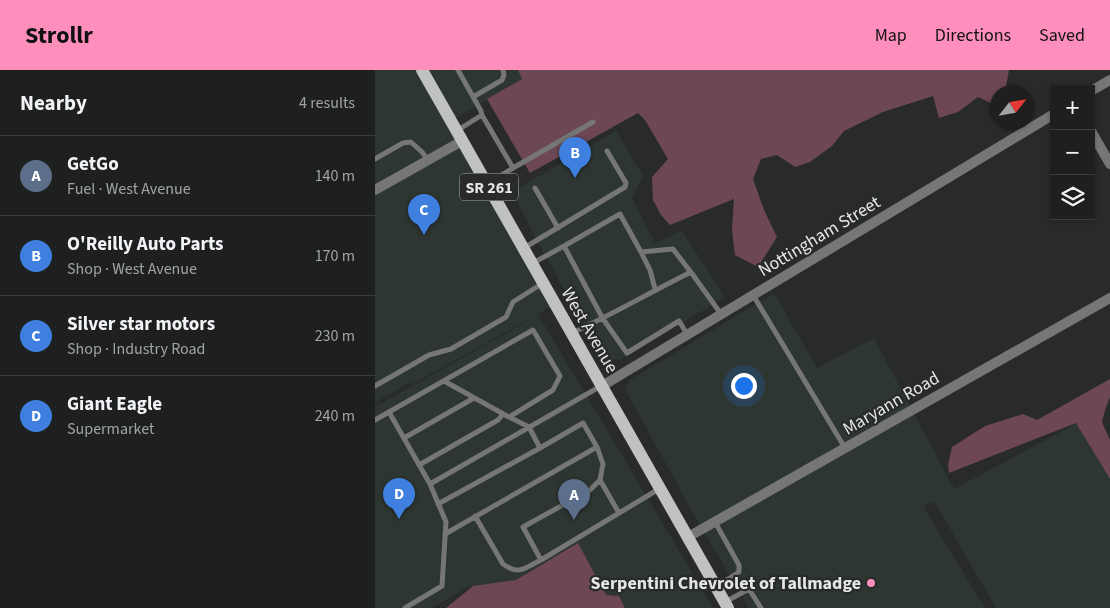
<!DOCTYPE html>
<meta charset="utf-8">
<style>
body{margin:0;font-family:"Source Sans 3",sans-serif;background:#262829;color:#f1f3f6}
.controls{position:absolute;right:15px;top:15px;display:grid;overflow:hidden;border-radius:0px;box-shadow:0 1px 4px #0004}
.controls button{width:45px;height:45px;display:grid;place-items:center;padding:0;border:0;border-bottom:1px solid #3c3e3e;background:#1e2020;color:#f1f3f6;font:25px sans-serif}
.compass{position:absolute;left:615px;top:15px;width:45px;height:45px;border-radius:50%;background:#1e2020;box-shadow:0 1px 4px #0004;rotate:59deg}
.you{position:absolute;left:368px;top:315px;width:18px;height:18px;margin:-12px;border:4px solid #fff;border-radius:50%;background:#1a73e8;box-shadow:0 0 0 8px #1a73e833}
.badge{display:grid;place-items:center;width:32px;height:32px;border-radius:50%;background:#fe8ebb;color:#fff;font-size:16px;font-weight:700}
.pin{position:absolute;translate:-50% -41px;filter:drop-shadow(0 1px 2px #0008)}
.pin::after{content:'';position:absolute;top:26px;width:18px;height:15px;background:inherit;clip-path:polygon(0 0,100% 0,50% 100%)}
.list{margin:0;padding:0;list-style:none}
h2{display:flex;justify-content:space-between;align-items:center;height:65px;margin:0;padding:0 20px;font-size:21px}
h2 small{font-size:16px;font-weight:400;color:#a1a3a5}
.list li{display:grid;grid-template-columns:32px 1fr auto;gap:15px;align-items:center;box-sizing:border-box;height:80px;padding:0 20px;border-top:1px solid #3c3e3e}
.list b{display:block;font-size:19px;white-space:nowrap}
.list p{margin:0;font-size:16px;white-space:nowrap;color:#a1a3a5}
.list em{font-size:16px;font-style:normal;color:#a1a3a5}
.icon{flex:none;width:28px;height:28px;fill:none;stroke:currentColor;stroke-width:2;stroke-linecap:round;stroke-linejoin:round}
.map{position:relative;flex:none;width:735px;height:538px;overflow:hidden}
header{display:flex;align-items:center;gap:30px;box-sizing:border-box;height:70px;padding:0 25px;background:#fe8ebb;color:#111}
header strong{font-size:24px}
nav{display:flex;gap:28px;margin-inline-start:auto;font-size:18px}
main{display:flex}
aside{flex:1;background:#1e2020}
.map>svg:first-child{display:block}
.built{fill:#2e3632}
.green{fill:#6d4755}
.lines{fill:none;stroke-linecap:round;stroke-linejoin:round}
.lane{stroke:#757675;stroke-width:5}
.street{stroke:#757675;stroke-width:10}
.primary{stroke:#bfc2c0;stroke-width:12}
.poi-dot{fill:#fe8ebb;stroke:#282b2a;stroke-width:2}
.labels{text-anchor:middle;stroke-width:4.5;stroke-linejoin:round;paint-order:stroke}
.shield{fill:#282b2a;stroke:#acafae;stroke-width:1}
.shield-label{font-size:16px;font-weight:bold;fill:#e5e7e6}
.street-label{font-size:18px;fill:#e5e7e6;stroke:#282b2a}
.poi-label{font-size:18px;font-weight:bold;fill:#e5e7e6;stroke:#282b2a;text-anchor:end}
</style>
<header>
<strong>Strollr</strong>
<nav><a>Map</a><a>Directions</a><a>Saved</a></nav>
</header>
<main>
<aside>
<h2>Nearby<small>4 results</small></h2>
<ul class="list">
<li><span class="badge" style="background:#5c6f8a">A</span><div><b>GetGo</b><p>Fuel · West Avenue</p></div><em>140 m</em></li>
<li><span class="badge" style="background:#3f7fe0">B</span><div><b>O'Reilly Auto Parts</b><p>Shop · West Avenue</p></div><em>170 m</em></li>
<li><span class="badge" style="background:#3f7fe0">C</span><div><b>Silver star motors</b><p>Shop · Industry Road</p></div><em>230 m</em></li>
<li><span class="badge" style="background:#3f7fe0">D</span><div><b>Giant Eagle</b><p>Supermarket</p></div><em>240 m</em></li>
</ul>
</aside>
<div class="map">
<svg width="735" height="538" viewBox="0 0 735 538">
<rect width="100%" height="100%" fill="#282b2a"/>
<path class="built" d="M0 0H143L147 9 76 51 180 234 163 244 338 538H250L244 526 231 525 203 473 141 510 93 517 57 538H0V337L146 255 154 249 36 315 34 313 0 333Z
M241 61 268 106 257 128 280 173 307 161 350 227 253 286 243 290 232 289 226 286 157 161 139 125 145 117Z
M399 223 442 298 499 268 579 419 702 353 735 409V538H621L559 431 548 436 610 538H374L319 445 250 319 255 310Z"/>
<path class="green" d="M143 0H634L630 22H622V36L603 27 583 42 564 48 558 26 508 42 469 61 457 76 435 92 420 97 402 85 386 89 378 109 389 140 402 167 383 197 360 185 357 160 359 129 295 155 286 145 278 130 277 107 293 89 270 50 263 43 155 103 112 29 147 9Z
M735 309V327L730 340 727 352 730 359 735 370V409L701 353 574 403 573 395 577 377 610 356 648 344 662 350Z
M203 473 231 525 244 526 250 538H71L98 516 141 510Z"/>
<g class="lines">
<path class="lane" d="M98 27 127 10 129 5 128 0
M107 45 138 98 112 114
M83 60 107 45 106 41 83 0
M0 89 28 73 36 72 47 82 53 90
M138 98 218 52
M160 118 183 158
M189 176 245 144 266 182 275 200 280 219
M149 178 250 117 251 113 232 81
M266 182 298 179 318 205 346 244
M158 193 189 176 228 249 252 283 304 251 312 264
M378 225 470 378
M197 263C238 244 276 222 316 202
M69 311 134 347 154 357 165 378 208 353 222 377 70 464
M0 316 54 285 76 279 131 247 138 232 168 213
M14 342 158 260 185 306 178 320 134 347
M0 350 14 342 55 414 71 452 67 516 30 538
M29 368 99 328
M222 377 228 394 225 410 215 420 148 457 166 490 284 419
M44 395 123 350 128 344
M225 410 244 443
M55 414 226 316
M63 434 165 378
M100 446 128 494C145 506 149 498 166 490
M340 452 364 495V502L341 517
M350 532 374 519 386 538"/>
<path class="street" d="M716 21 735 10
M716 61 735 94
M0 120 87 71
M227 316 679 44
M313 467 735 228"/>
<path class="primary" d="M47 0 353 538"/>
</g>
<circle class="poi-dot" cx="496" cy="513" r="5"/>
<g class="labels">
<rect class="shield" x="85" y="103.5" width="58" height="27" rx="4"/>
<g class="shield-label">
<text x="114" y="123">SR 261</text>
</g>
<g class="street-label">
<text transform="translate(444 166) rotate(-31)" y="6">Nottingham Street</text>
<text transform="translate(215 260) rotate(60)" y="6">West Avenue</text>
<text transform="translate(516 333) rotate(-30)" y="6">Maryann Road</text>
</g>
<g class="poi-label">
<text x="486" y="519">Serpentini Chevrolet of Tallmadge</text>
</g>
</g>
</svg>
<div class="controls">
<button>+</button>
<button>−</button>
<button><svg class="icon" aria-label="layers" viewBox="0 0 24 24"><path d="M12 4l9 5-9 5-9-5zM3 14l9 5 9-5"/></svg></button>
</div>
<svg class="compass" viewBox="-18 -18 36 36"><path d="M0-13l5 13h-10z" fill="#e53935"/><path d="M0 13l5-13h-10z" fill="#a1a3a5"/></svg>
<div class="you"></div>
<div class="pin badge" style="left:199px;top:450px;background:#5c6f8a">A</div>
<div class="pin badge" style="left:200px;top:108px;background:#3f7fe0">B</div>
<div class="pin badge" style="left:49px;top:165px;background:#3f7fe0">C</div>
<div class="pin badge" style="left:24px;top:449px;background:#3f7fe0">D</div>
</div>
</main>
